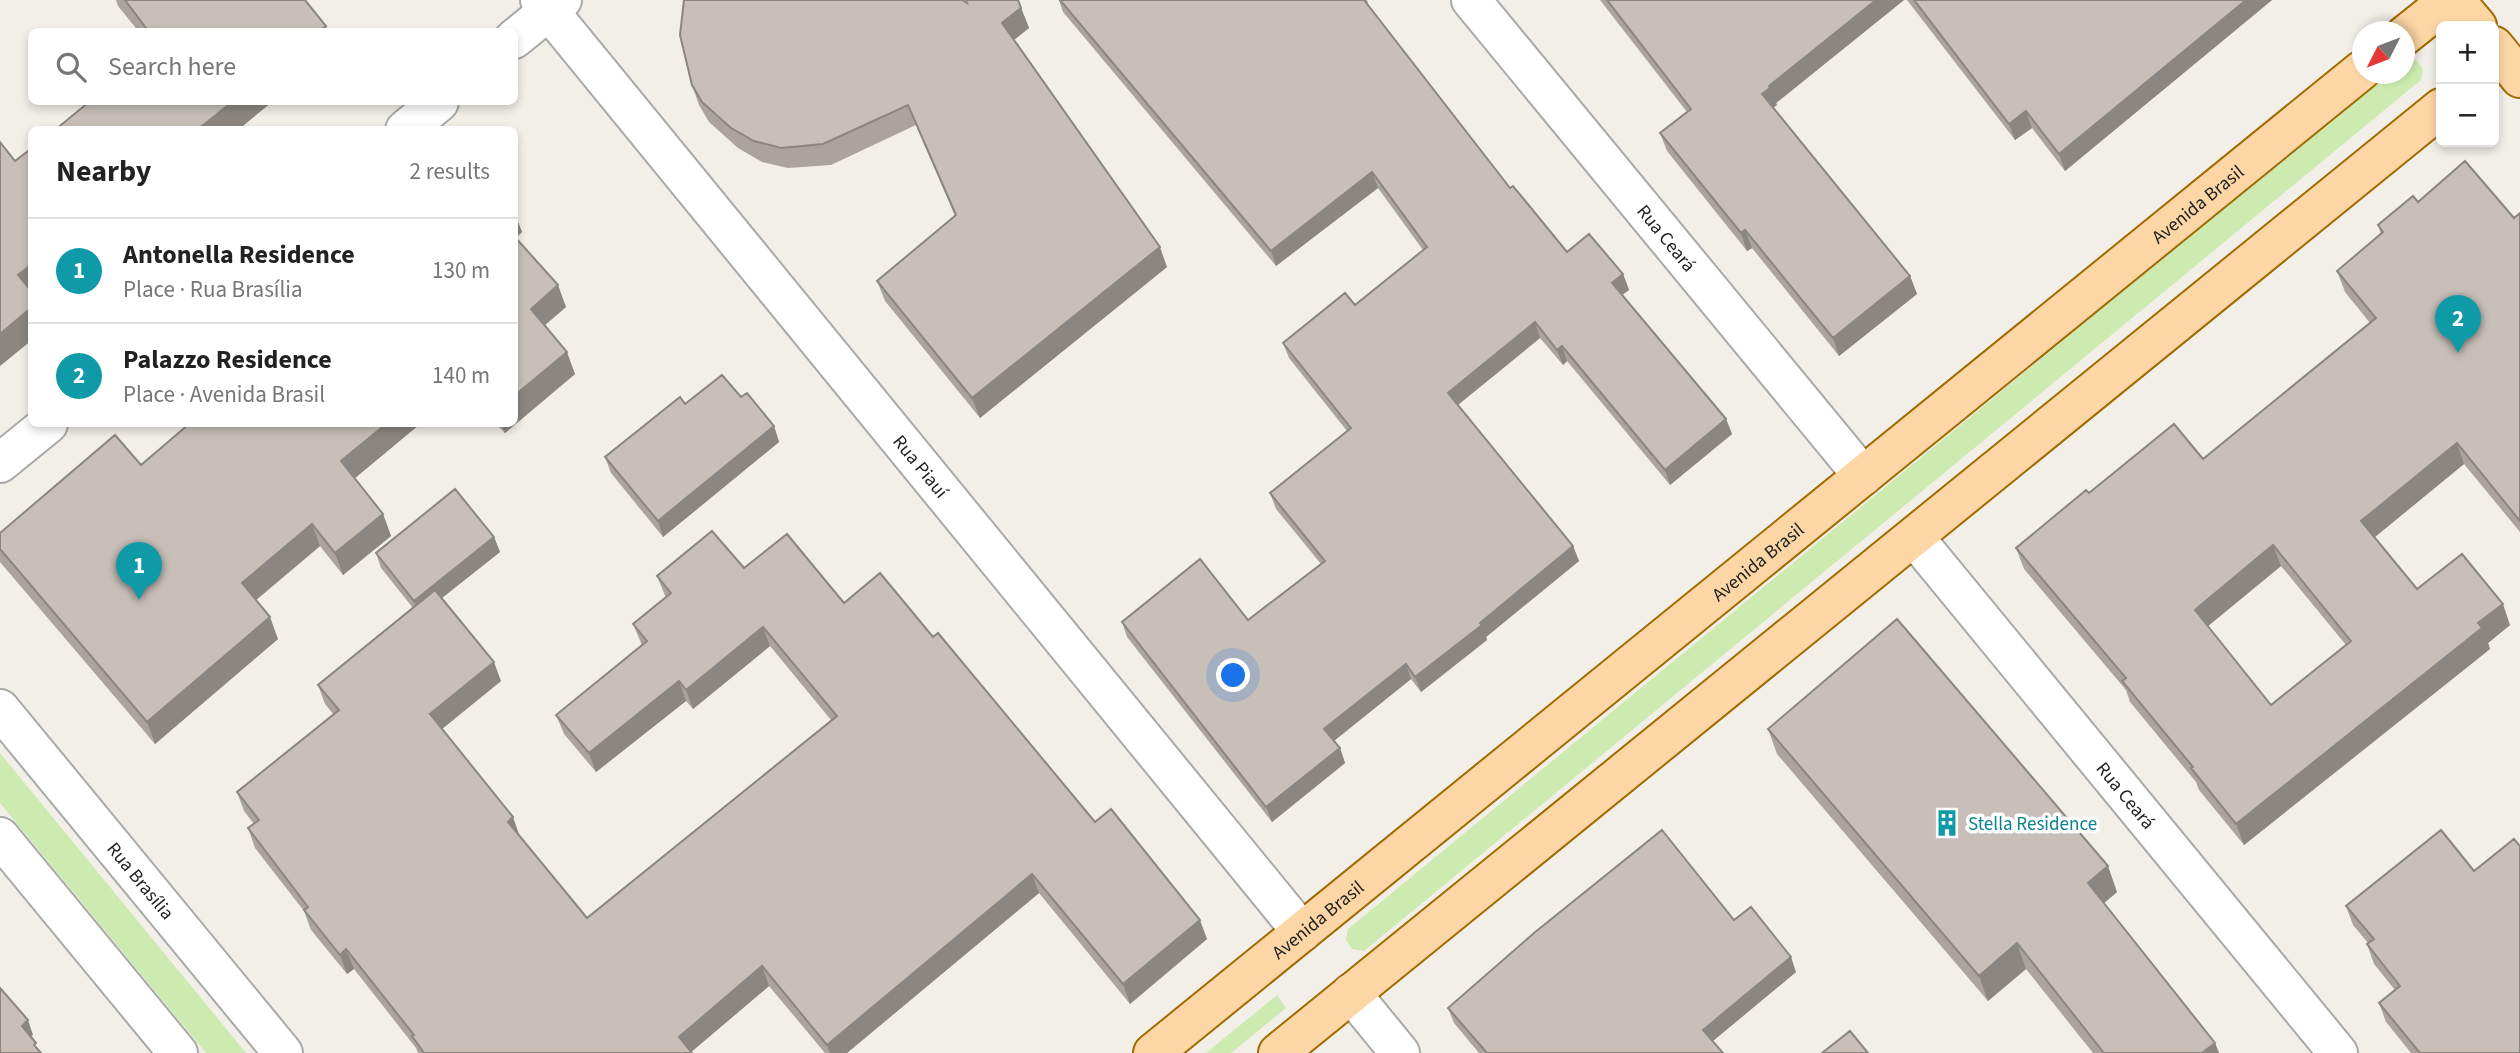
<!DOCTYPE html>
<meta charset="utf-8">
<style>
body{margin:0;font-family:"Source Sans 3",sans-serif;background:#f2f2f2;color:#222}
.controls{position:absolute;right:21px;top:21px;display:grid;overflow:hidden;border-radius:10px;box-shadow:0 4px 10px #0003}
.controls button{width:63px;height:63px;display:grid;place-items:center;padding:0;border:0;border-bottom:2px solid #e0e0e0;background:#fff;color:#222;font:35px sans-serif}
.compass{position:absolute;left:2352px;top:21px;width:63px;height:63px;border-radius:50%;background:#fff;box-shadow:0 4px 10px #0003;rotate:228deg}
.you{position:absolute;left:1234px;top:676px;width:24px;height:24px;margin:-18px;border:5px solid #fff;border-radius:50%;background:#1a73e8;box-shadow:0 0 0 10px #1a73e833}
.badge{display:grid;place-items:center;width:46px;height:46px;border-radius:50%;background:#d40000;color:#fff;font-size:23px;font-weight:700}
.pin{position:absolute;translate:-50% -58px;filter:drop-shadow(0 2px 4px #0008)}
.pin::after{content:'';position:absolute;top:37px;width:24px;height:21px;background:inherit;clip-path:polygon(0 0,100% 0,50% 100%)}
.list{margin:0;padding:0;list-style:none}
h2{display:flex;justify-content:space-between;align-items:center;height:91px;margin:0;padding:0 28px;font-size:30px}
h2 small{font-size:23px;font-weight:400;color:#767676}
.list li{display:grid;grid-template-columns:46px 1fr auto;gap:21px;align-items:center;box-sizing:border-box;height:105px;padding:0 28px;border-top:2px solid #e0e0e0}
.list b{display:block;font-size:26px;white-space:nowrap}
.list p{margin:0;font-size:23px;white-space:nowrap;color:#767676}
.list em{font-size:23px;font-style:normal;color:#767676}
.icon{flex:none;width:38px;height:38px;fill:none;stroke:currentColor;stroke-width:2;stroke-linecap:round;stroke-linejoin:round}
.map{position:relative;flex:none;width:2520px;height:1053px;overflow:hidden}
.search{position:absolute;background:#fff;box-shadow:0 4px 10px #0003;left:28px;top:28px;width:490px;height:77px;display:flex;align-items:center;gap:18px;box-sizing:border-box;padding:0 24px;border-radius:10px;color:#767676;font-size:26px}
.panel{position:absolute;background:#fff;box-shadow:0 4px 10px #0003;left:28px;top:126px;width:490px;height:301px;border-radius:10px}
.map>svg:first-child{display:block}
.grass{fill:#cdebb0}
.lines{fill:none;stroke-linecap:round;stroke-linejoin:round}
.minor-casing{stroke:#a9a9a9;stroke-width:42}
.major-casing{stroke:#a06b00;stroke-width:42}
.minor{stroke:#fff;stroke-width:38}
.major{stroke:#fcd6a4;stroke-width:38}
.wall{fill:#aba49e;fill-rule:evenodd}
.shaded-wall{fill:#8b8681}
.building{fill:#c7bfb8;stroke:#8b8681;stroke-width:2;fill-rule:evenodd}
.labels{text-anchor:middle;stroke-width:7;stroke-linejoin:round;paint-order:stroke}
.street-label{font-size:19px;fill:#222;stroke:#fff}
.culture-label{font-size:19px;fill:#0d838f;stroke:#fff;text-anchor:start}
</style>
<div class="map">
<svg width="2520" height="1053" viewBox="0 0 2520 1053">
<rect width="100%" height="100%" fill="#f2efe9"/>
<path class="grass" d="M2405 59 2416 60 2423 69 2421 80 1364 951 1352 949 1346 940 1348 929 2387 74H2404Z
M0 753 246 1053H206L0 803Z
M1277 995 1286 1008 1231 1053H1206Z"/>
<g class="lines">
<defs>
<g id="minor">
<path id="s1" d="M540 0 1302 932"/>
<path id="s2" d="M1471 0 1863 476"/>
<path d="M514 39 562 0"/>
<path d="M405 130 439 102"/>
<path d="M0 463 48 424"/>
<path id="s3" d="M1914 537 2338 1053"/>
<path id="s4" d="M0 709 283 1053"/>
<path d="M0 837 178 1053"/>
<path d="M1351 993 1400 1053"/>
</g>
<g id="major">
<path d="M2455 0 2477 26"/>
<path d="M2404 36 2449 0"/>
<path d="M2494 46 2520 78"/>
<path id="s5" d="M1153 1053 2362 70"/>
<path d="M1278 1053 2441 108"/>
</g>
</defs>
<use href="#minor" class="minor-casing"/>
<use href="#major" class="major-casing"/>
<use href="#minor" class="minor"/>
<use href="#major" class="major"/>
</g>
<path class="wall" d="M116 0H305L328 32H139L118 6Z
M965 0H1018L1029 28 1013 40 1167 267 980 418 885 301 877 281 955 216 916 125 831 165 788 168 762 162 738 148 709 122 699 105 692 85 966 2Z
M1059 0H1367L1369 7 1510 188 1567 252 1623 274 1629 290 1622 295 1726 419 1732 434 1670 485 1567 361 1563 365 1540 338 1458 405 1573 546 1579 561 1486 637 1487 640 1421 692 1411 679 1334 741 1340 748 1345 763 1272 822 1127 637 1122 622 1248 620 1321 564 1276 509 1270 493 1347 431 1289 358 1283 343 1355 305 1423 250 1378 188 1276 266 1063 12Z
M1600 0H1904L1776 103 1777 105 1773 108 1910 276 1917 294 1839 356 1752 248 1747 251 1667 151 1660 133 1687 112Z
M1907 0H2272L2065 171 2032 128 2015 140Z
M2418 202 2514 218 2520 213V532L2464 464 2374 537 2417 589 2510 625 2488 643 2490 649 2244 845 2199 790 2196 782 2130 702 2126 690 2024 569 2016 548 2089 493 2203 459 2370 323 2345 292 2337 271 2381 234 2378 225ZM2281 566 2346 645 2271 705 2208 626Z
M514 212 522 232 516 238 566 307 545 325 575 374 505 433 496 424H514Z
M741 397 774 426 779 442 663 537 611 473 605 457 685 404Z
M189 424H420L355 478 383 514 391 536 343 575 320 546 256 600 278 639 155 744 0 562V533L141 465Z
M494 537 500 552 442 598 501 681 442 729 520 837 587 918 831 720 770 646 693 709 686 701 596 772 564 734 556 715 642 645 633 624 666 598 657 576 744 568 844 603 933 637 1095 822 1207 939 1130 1004 1039 893 847 1053H825L769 986 691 1052 692 1053H418L416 1048 354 969 347 974 311 930 304 911 255 848 248 828 254 824 244 811 237 792 334 715 325 704 318 685 413 608 381 568 376 553Z
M1768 729 2117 892 2104 903 2215 1043 2219 1053H2093L2026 969 1988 1001 1777 754Z
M2474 871 2520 1053H2411L2386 1022 2379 1003 2395 990 2374 964 2367 944 2368 943 2353 925 2346 906Z
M1734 920 1796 972 1713 1041 1723 1053H1479L1454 1023 1448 1008Z"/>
<path class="shaded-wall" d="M1876 0H1904L1776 103 1777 105 1768 111 1762 94 1769 86Z
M2246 0H2272L2065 171 2059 154Z
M1021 8 1029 28 1009 44 1002 23Z
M326 26 328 32H318Z
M232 102H272L238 130H197Z
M2026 111 2032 128 2015 140 2009 124Z
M1372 172 1378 188 1276 266 1271 251Z
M514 212 522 232 514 239Z
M1745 230 1752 248 1747 251 1741 233Z
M1160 247 1167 267 980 418 972 398Z
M32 264V296L18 275Z
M1623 274 1629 290 1618 298 1612 283Z
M1910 276 1917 294 1839 356 1833 338Z
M558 285 566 307 539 330 531 309Z
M32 307V340L0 366V334Z
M1535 322 1540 338 1454 408 1448 393Z
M1562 346 1567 361 1563 365 1557 350Z
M567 352 575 374 505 433 501 424H514V396Z
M1726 419 1732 434 1670 485 1665 470Z
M386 424H420L349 483 341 461Z
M774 426 779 442 663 537 658 521Z
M2457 443 2464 464 2369 542 2361 521Z
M383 514 391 536 343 575 335 553Z
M312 524 320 546 250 605 242 583Z
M494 537 500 552 419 616 414 601Z
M2273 545 2281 566 2202 631 2195 610Z
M1573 546 1579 561 1486 637 1487 640 1421 692 1415 677Z
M2503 604 2510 625 2488 643 2490 649 2244 845 2236 824Z
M270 617 278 639 155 744 147 722Z
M763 627 770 646 693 709 686 690Z
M494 662 501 681 437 733 430 714Z
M1406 664 1411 679 1330 744 1324 729Z
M679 681 686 701 596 772 589 753Z
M1340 748 1345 763 1272 822 1266 807Z
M513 817 520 837 508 822Z
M2108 866 2117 892 2097 909 2088 883Z
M1032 874 1039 893 847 1053H830L827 1045Z
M1200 920 1207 939 1130 1004 1123 984Z
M2017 943 2026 969 1988 1001 1979 976Z
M346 949 354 969 347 974 340 955Z
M1791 957 1796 972 1708 1045 1703 1030Z
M762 966 769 986 690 1053 679 1037Z
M28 1020 33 1035 27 1040 22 1026Z
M2215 1043 2219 1053H2202Z"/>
<path class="building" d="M125 0H305L326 26 318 32H149Z
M684 0H962L967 3 966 0H1018L1021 8 1002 23 1160 247 972 398 877 281 956 215 908 105 823 144 781 148 754 141 731 128 702 102 692 85 680 35Z
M1060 0H1364L1510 188 1513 186 1567 252 1589 234 1623 274 1612 283 1726 419 1665 470 1562 346 1557 350 1535 322 1448 393 1573 546 1480 623 1482 625 1415 677 1406 664 1324 729 1340 748 1266 807 1122 622 1200 559 1248 620 1325 561 1270 493 1351 428 1283 343 1345 293 1355 305 1427 247 1372 172 1271 251Z
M1607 0H1876L1769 86 1770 88 1762 94 1910 276 1833 338 1745 230 1741 233 1660 133 1691 109Z
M1914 0H2246L2059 154 2026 111 2009 124Z
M89 102H232L197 130H55Z
M0 142 15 161 32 148V264L18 275 32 292V307L0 334Z
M2465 161 2514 218 2520 213V521L2457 443 2361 521 2417 589 2462 554 2503 604 2478 623 2482 628 2236 824 2191 768 2193 767 2122 681 2126 678 2016 548 2086 490 2089 493 2174 424 2203 459 2376 318 2337 271 2383 232 2378 225 2413 196 2418 202ZM2273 545 2351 641 2271 705 2195 610Z
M514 236 558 285 531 309 567 352 514 396Z
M722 375 741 397 747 393 774 426 658 521 605 457 680 397 685 404Z
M189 424H386L341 461 383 514 335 553 312 524 242 583 270 617 147 722 0 549V533L115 435 141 465Z
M455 489 494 537 414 601 376 553Z
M712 531 744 568 787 534 844 603 880 573 933 637 938 633 1095 822 1111 809 1200 920 1123 984 1032 874 827 1045 762 966 679 1037 692 1053H424L412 1036 414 1035 346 949 340 955 304 910 308 907 248 828 259 820 237 792 339 710 318 685 435 590 494 662 430 714 513 817 508 822 587 918 837 716 763 627 686 690 679 681 589 753 556 715 647 641 633 624 671 593 657 576Z
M1897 619 2108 866 2088 883 2215 1043 2202 1053H2104L2017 943 1979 976 1768 729Z
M1662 830 1734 920 1751 907 1791 957 1703 1030 1723 1053H1487L1448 1008 1534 933Z
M2441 830 2474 871 2514 839 2520 846V1053H2420L2379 1003 2400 986 2367 944 2374 939 2346 906Z
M0 988 28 1020 22 1026 36 1043 34 1045 41 1053H0Z
M1850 1031 1868 1053H1822Z"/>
<defs>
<symbol id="building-bare" viewBox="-9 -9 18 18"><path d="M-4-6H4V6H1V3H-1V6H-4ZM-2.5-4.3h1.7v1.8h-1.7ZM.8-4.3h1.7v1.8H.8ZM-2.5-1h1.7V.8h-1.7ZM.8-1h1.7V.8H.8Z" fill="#0f9aa8" stroke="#fff" stroke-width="2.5" paint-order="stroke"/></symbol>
</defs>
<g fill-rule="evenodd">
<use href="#building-bare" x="1928" y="804" width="38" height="38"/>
</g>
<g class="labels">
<g class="street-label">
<text dy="7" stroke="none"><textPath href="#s5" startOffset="1346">Avenida Brasil</textPath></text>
<text dy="7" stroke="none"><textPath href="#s2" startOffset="308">Rua Ceará</textPath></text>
<text dy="7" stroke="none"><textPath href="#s1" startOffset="602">Rua Piauí</textPath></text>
<text dy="7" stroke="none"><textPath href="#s5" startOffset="779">Avenida Brasil</textPath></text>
<text dy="7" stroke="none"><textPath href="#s3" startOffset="334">Rua Ceará</textPath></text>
<text dy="7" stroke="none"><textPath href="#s4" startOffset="222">Rua Brasília</textPath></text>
<text dy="7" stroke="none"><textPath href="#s5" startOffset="212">Avenida Brasil</textPath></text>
</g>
<g class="culture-label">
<text x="1968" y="830">Stella Residence</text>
</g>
</g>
</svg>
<div class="controls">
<button>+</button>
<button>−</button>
</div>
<svg class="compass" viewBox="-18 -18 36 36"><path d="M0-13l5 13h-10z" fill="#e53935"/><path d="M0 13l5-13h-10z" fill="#767676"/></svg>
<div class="you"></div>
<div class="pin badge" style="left:139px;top:600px;background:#0f9aa8">1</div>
<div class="pin badge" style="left:2458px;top:353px;background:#0f9aa8">2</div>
<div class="search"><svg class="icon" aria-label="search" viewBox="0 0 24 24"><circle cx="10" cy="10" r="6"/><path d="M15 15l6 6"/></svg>Search here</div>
<section class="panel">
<h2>Nearby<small>2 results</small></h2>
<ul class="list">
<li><span class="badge" style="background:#0f9aa8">1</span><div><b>Antonella Residence</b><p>Place · Rua Brasília</p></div><em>130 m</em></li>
<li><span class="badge" style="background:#0f9aa8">2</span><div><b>Palazzo Residence</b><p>Place · Avenida Brasil</p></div><em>140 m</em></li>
</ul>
</section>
</div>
